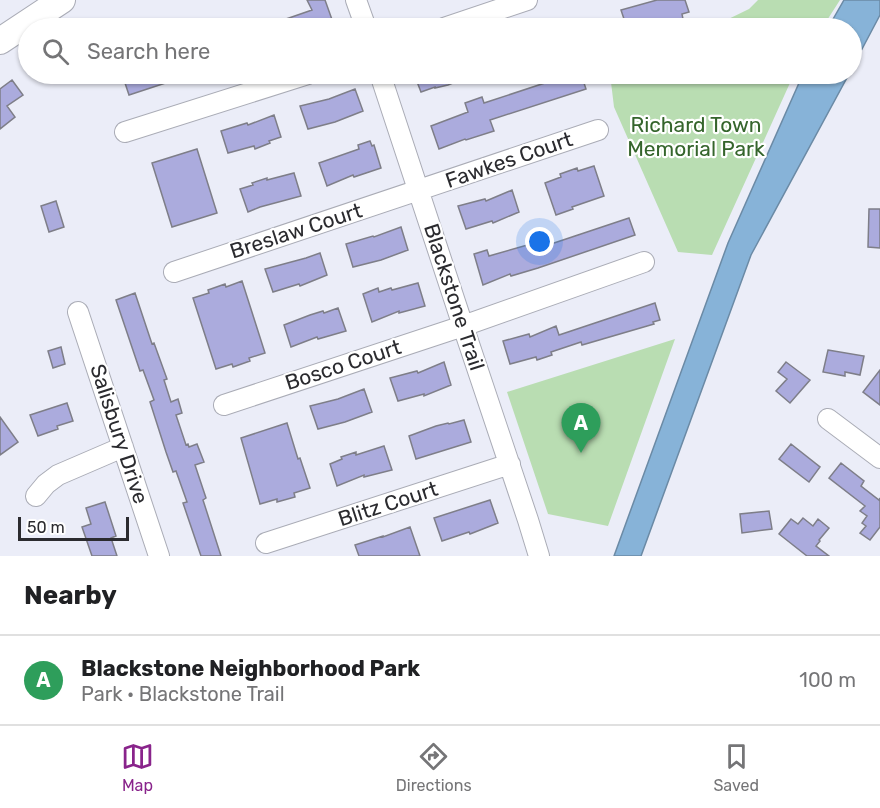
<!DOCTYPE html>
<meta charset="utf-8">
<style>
body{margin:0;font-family:Rubik,sans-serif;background:#f2f2f2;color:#202124}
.scale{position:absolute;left:18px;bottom:15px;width:111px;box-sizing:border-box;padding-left:6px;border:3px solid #2b2b2f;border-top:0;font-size:16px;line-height:21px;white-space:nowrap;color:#2b2b2f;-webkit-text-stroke:4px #fff;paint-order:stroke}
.you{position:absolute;left:540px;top:242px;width:21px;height:21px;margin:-15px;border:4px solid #fff;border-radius:50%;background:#1a73e8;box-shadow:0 0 0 9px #1a73e833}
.badge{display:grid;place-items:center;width:39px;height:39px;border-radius:50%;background:#89248b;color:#fff;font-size:20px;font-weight:700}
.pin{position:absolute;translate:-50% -50px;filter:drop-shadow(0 2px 3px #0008)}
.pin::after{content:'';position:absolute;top:32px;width:21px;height:18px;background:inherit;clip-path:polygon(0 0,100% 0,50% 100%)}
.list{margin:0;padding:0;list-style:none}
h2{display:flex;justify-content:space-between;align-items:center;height:78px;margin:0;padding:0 24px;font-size:26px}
h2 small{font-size:20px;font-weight:400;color:#757577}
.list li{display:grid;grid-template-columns:39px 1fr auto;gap:18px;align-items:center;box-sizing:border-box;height:90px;padding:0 24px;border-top:2px solid #e0e0e0}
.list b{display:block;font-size:22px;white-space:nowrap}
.list p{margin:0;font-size:20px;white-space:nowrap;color:#757577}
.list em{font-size:20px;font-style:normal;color:#757577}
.icon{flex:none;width:33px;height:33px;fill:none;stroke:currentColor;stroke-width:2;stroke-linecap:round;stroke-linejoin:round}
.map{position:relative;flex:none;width:880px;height:556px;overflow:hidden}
.search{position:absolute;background:#fff;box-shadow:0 2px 4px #0004;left:18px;right:18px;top:18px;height:66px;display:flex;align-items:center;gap:15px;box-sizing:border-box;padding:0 21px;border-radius:33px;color:#757577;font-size:22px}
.sheet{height:168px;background:#fff}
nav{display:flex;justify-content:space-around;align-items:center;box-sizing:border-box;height:84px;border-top:2px solid #e0e0e0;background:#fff;font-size:16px;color:#757577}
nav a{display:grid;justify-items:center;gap:3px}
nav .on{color:#89248b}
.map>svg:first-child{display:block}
.green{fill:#b9ddb2}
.water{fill:#87b3d8;stroke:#6b8aa5;stroke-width:1.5}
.building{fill:#ababdd;stroke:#7e7e88;stroke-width:1.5}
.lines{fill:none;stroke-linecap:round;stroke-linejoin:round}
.minor-casing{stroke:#aaacb6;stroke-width:22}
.major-casing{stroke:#aaacb6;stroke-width:28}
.minor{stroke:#fff;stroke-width:20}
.major{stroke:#fff;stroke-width:26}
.labels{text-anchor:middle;stroke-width:4.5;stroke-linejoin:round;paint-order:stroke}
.park-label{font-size:21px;fill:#35652c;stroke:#fff}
.street-label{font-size:21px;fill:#2b2b2f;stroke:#fff}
</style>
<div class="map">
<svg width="880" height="556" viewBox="0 0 880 556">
<rect width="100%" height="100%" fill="#ebedf8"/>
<path class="green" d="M758 0H840L822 28H710L749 9Z
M610 74H794L712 255 678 252 614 107Z
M675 339 608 526 548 514 507 392Z"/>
<path class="water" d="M844 0H880V15L852 68V28H828Z
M803 74H849L751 255 641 556H614L728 243Z"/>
<path class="building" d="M307 0H325L335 28H289L286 19 312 10Z
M657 0H685L689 12 682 14 683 19 655 28H627L621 10Z
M122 74H187V76L129 95Z
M414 74H475L448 85 435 88V87L421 92Z
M570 74H581L586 89 490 120 494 131 466 140 465 139 439 149 431 126 468 112 465 103 482 97 484 103 563 77 562 75Z
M12 80 23 95 7 106 15 117 0 129V89Z
M355 89 363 111 335 122 308 129 300 106 329 99Z
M274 115 281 137 269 141 270 143 255 149 254 146 228 153 221 131 247 123 248 125Z
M370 141 372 146 374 145 381 168 354 177 353 175 327 186 319 163 359 149 358 145Z
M197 149 217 213 172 227 152 163Z
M594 166 604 196 572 207 573 209 556 215 545 183 561 177 560 174 577 168 578 171Z
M294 173 301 196 260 207 248 212 240 189 253 185 252 183 267 178V180Z
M512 190 519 212 493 223 492 221 466 229 458 206 485 199 486 201Z
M56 201 64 227 49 232 41 206Z
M869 209H880V248L868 247Z
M629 218 635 235 538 268 511 276 510 274 483 285 474 254 487 250 489 256 531 244 533 250Z
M401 227 408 250 381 260 353 267 346 244 373 236 374 237Z
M320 253 327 275 300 286 299 284 273 292 265 269 306 258Z
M242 281 265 353 249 358 250 361 233 367 232 364 216 369 193 298 209 293 208 290 225 284 226 287Z
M418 283 425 306 399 313V311L372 322 363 294 378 288 379 292 391 288 392 290Z
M135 293 152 344 154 343 167 379 164 380 171 402 178 399 182 413 176 415 186 445 188 444 189 447 197 444 204 462 195 465 206 498 203 500 221 556H201L183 503 187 502 176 471 173 472 166 452 150 402 154 400 143 370 140 371 116 300Z
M655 303 660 320 653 322 654 324 582 345 581 342 551 352 552 355 537 360 536 357 510 364 503 341 529 334 530 337 556 326 559 335Z
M338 308 346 331 318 339 317 337 291 347 284 325 310 315 323 311 324 313Z
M61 347 65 364 53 368 48 351Z
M828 350 864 356 860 375 845 372V376L823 372Z
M444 362 451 385 424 396V394L398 401 390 378 417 371 418 373Z
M786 362 810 380 790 403 776 391 787 379 778 372Z
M880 370V405L863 392Z
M364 389 372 412 345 422 318 429 310 406 338 399Z
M67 403 73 421 57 426 58 429 38 436 30 415Z
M0 417 18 442 0 455Z
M464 420 471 442 416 459 409 436 436 426 448 423 449 424Z
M287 423 298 459 300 458 310 488 294 493 295 497 277 502V499L260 504 241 438Z
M791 444 820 467 809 482 779 459Z
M384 446 392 470 364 477V475L337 486 330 464 342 459 341 457 356 452V455Z
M841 463 864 481 861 486 879 500 880 498V527L870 540 860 533 866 526 862 523 867 516 860 511 865 506 829 478Z
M490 500 498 523 470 534 469 532 442 541 434 518Z
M105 502 116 536 111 538 117 556H92L82 527 91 524 86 508Z
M769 511 772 529 742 533 740 514Z
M803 518 813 526 818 519 829 528 819 540 820 541 816 546 829 556H807L779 534 791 519 798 524Z
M410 527 420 556H359L355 545 383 536V537Z"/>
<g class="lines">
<defs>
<path id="minor" d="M356 0 366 28
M444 28 527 0
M380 74 463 326 528 520 539 556
M125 132 308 74
M174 272 598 130
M78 312 159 556
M224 405 463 326 644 262
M828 419 880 458
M36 496 46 484 58 475 123 447
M266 543 510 464"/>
<path id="major" d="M0 41 62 0"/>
</defs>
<use href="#minor" class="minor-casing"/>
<use href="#major" class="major-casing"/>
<use href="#minor" class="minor"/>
<use href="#major" class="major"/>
</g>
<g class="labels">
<g class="park-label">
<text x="696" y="132">Richard Town<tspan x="696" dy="24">Memorial Park</tspan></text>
</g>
<g class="street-label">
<text transform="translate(509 160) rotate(-19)" y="7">Fawkes Court</text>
<text transform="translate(296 231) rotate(-18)" y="7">Breslaw Court</text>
<text transform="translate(454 297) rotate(72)" y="7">Blackstone Trail</text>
<text transform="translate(343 365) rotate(-18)" y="7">Bosco Court</text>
<text transform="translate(119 434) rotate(72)" y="7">Salisbury Drive</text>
<text transform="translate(388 504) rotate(-18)" y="7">Blitz Court</text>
</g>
</g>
</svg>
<div class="scale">50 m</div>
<div class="you"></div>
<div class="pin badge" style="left:581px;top:453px;background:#2e9e5b">A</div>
<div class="search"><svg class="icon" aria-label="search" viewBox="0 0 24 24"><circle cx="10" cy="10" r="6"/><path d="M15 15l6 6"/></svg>Search here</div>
</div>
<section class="sheet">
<h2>Nearby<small></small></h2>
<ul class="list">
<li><span class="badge" style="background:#2e9e5b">A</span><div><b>Blackstone Neighborhood Park</b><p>Park · Blackstone Trail</p></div><em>100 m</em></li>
</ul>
</section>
<nav>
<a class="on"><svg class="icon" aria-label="map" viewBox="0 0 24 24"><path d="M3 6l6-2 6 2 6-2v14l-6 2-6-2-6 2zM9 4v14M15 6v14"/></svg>Map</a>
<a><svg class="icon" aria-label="directions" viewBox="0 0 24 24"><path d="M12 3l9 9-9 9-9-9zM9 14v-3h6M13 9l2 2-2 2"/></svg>Directions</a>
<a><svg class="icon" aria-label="saved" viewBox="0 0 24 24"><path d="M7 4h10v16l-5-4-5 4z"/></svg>Saved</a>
</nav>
